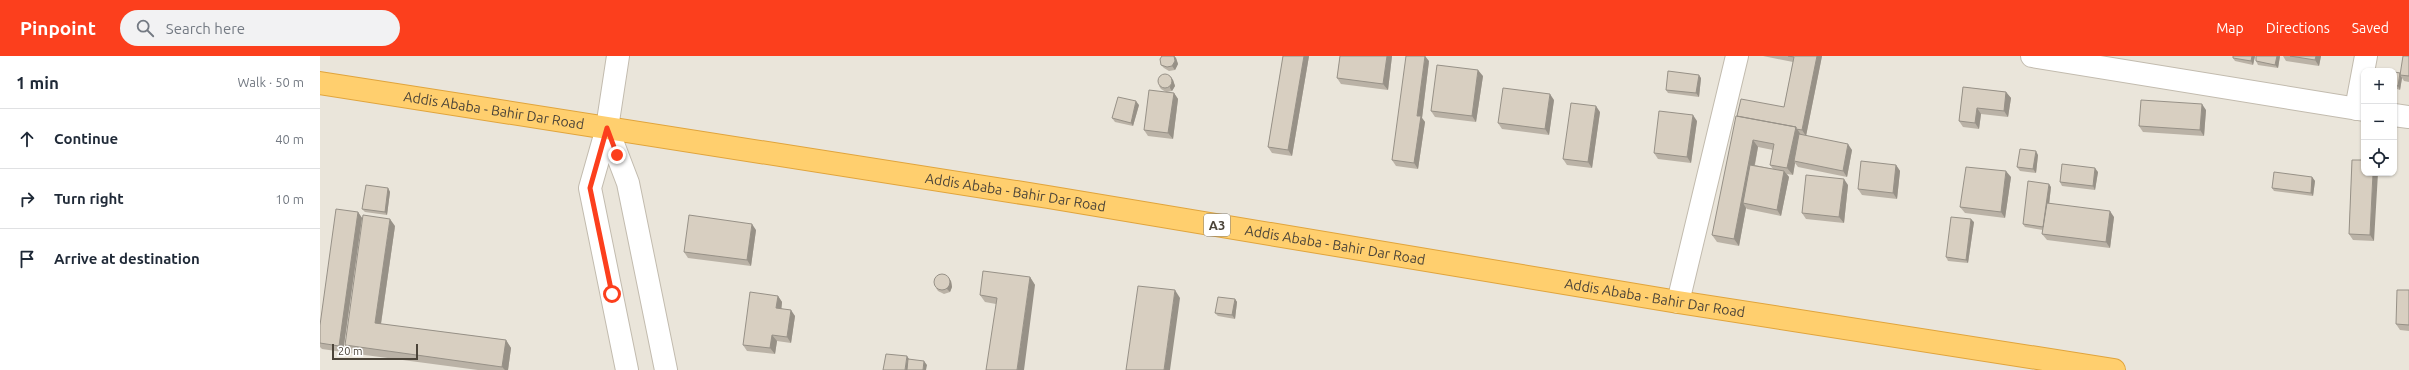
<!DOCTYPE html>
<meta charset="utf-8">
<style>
body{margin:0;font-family:Ubuntu,sans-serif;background:#f2f2f3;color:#1f2937}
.controls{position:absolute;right:12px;top:12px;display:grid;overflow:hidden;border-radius:8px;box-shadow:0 1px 3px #0004}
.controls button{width:36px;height:36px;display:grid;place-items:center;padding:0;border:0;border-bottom:1px solid #e0e1e3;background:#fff;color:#1f2937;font:20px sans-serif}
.scale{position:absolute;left:12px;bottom:10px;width:86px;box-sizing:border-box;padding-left:4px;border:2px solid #4b4439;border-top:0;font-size:11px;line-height:14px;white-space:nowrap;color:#4b4439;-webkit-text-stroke:3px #fff;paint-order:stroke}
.stop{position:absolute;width:12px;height:12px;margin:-9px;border:3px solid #fc3f1d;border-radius:50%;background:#fff}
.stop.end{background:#fc3f1d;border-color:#fff;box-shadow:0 1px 4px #0008}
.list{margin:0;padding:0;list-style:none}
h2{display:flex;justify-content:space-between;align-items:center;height:52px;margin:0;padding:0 16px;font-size:17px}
h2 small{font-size:13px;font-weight:400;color:#747a83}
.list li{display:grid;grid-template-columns:26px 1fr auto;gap:12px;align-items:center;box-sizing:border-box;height:60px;padding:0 16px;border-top:1px solid #e0e1e3}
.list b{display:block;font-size:15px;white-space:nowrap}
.list em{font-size:13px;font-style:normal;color:#747a83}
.icon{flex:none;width:22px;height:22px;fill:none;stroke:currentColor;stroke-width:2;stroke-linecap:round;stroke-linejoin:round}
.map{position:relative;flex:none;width:2089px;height:314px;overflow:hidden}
header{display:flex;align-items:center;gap:24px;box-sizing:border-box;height:56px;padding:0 20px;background:#fc3f1d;color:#fff}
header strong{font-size:19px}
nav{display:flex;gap:22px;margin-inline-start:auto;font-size:14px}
.search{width:280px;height:36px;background:#f2f2f3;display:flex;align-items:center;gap:10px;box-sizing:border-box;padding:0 14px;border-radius:22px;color:#747a83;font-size:15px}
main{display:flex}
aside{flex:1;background:#fff}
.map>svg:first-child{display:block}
.residential{fill:#eae5da;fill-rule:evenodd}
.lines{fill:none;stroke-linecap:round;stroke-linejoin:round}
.minor-casing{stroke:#c2bbae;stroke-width:24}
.highway-casing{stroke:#e0a43c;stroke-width:24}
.minor{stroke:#fff;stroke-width:22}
.highway{stroke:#ffcf6e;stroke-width:22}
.wall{fill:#bab2a6;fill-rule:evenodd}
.shaded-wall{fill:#979187}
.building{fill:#d8cfc1;stroke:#979187}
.route{stroke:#fc3f1d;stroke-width:5}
.labels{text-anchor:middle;stroke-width:3;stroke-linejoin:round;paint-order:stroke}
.shield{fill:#fff;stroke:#817c74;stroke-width:1}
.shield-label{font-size:13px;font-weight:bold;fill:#4b4439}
.street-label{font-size:14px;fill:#4b4439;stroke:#fff}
</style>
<header>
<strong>Pinpoint</strong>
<div class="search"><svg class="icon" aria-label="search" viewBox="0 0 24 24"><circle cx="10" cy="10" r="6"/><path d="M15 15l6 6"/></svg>Search here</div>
<nav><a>Map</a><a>Directions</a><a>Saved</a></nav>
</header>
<main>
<aside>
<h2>1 min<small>Walk · 50 m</small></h2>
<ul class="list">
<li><svg class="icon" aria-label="ahead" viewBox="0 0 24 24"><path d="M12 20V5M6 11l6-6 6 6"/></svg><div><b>Continue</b></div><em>40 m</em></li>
<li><svg class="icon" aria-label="right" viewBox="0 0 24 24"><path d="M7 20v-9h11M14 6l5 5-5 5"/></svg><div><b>Turn right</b></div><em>10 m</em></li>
<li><svg class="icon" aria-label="arrive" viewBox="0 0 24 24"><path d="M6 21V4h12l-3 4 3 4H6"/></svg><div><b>Arrive at destination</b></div></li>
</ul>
</aside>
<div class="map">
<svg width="2089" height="314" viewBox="0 0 2089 314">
<rect width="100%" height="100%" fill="#f6f3ec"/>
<path class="residential" d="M0 0H2089V314H0ZM2044 15H2074V117H2044Z"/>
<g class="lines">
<defs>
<path id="minor" d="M298 0 287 72 270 132 307 314
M1712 0 2044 54
M2036 53 2046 0
M2074 59 2089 61
M287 72 308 127 346 314
M1358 246 1417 0"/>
<g id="highway">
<path id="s1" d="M0 27 728 141 1358 246 1794 314"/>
</g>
</defs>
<use href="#minor" class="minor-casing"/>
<use href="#highway" class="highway-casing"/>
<use href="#minor" class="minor"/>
<use href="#highway" class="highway"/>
</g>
<path class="wall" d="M842 0H854L856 2 858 8 855 14 849 15 844 12 841 9Z
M963 0H989L972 100 952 97 948 91Z
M1020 0H1072L1068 34 1021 28 1017 22Z
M1443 0H1502L1486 80 1532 94 1527 121 1478 111 1475 107 1473 119 1467 118 1469 121 1461 160 1427 153 1426 152 1419 190 1397 186 1392 179 1417 60 1464 51 1473 6ZM1438 91 1453 94 1450 109 1453 113 1435 109Z
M1935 0 1933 9 1915 5 1913 2Z
M1936 0H1960L1958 12 1938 9 1936 5Z
M1963 0H2001L1999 10 1966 5Z
M2089 0V26L2084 25 2082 22 2080 34 2074 32V16L2080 17Z
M1109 5 1102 62 1105 66 1098 113 1076 110 1072 104Z
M1163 20 1156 66 1115 61 1111 55Z
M1381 22 1379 41 1348 37 1346 34Z
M853 24 855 30 852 35 847 36 854 37 858 43 853 83 828 80 824 74 846 36 841 33 839 30Z
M1643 31 1686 36 1691 42 1688 61 1661 58 1659 73 1643 71 1639 65Z
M1234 44 1229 79 1182 73 1178 67Z
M819 49 813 70 795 66 792 62Z
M1886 54 1884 80 1823 76 1819 70Z
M1280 56 1272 112 1247 109 1243 103Z
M1377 65 1371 107 1338 103 1334 97Z
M1718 99 1716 117 1700 115 1697 111Z
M2032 104 2054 185 2033 184 2029 178Z
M1576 109 1580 115 1577 143 1542 139 1538 133Z
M1778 116 1775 134 1742 130 1740 126Z
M1691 121 1685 162 1645 157 1640 151Z
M1992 121 1995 125 1993 140 1954 135 1952 132Z
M1528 129 1524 167 1486 163 1482 157Z
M1731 131 1729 148 1794 161 1790 192 1727 184 1722 178 1723 174 1705 171 1703 168Z
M68 132 70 136 67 159 45 156 42 153Z
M38 156 42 162 23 296 2 293 0 291V269Z
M1654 166 1648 207 1628 205 1626 201Z
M75 170 61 268 186 284 191 292 188 314H158L30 297 25 289Z
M436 174 431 210 368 202 364 196Z
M710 221 715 229 676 248 665 246 660 239Z
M631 225 632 231 630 236 624 238 618 235 616 232Z
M2089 234V275L2080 274 2076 268Z
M458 240 462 246 461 252 475 260 471 287 457 285 455 298 427 295 423 289Z
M915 243 917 246 915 263 898 260 895 257Z"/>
<path class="shaded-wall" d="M854 0 856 2 858 8 855 14 852 10Z
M984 0H989L972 100 968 94Z
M1067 0H1072L1068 34 1063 28Z
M1105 0 1109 5 1102 62 1105 66 1098 113 1094 107 1097 60Z
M1497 0H1502L1486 80 1482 74Z
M1932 0H1935L1933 9 1931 5Z
M1957 0H1960L1958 12 1955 9Z
M1996 0H2001L1999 10 1995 4Z
M1158 14 1163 20 1156 66 1152 60Z
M1379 19 1381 22 1379 41 1376 37Z
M2080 19 2082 22 2080 34 2078 30Z
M851 21 853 24 855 30 852 35 850 32Z
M1686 36 1691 42 1688 61 1684 55Z
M854 37 858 43 853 83 848 77Z
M1230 38 1234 44 1229 79 1225 73Z
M816 45 819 49 813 70 811 67Z
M1882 48 1886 54 1884 80 1880 74Z
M1276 50 1280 56 1272 112 1268 106Z
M1657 52 1661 58 1659 73 1655 67Z
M1373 59 1377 65 1371 107 1367 101Z
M1476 71 1481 79 1474 105 1475 107 1473 119 1467 112Z
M1433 84 1438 91 1427 148 1423 147 1426 152 1419 190 1414 183Z
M1528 88 1532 94 1527 121 1523 115Z
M1716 95 1718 99 1716 117 1713 113Z
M1576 109 1580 115 1577 143 1573 137Z
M1775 112 1778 116 1775 134 1773 130Z
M1464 115 1469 121 1461 160 1457 154Z
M1686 115 1691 121 1685 162 1681 156Z
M2053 117H2058L2054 185 2050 179Z
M1992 121 1995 125 1993 140 1991 137Z
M1524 123 1528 129 1524 167 1519 161Z
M1729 128 1731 131 1726 174 1723 171Z
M68 132 70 136 67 159 65 156Z
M1790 155 1794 161 1790 192 1786 186Z
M38 156 42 162 23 296 19 290Z
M70 163 75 170 60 274 55 267Z
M1651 163 1654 166 1648 207 1646 204Z
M432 168 436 174 431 210 427 204Z
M628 221 631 225 632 231 630 236 627 233Z
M710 221 715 229 704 314H697Z
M855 234 860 242 850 314H844Z
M458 240 462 246 461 258 456 252Z
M915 243 917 246 915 263 912 259Z
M471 254 475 260 471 287 467 281Z
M452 279 457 285 455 298 450 292Z
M186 284 191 292 188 314H185L182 311Z
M587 300 591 306 590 314H585Z
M604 305 607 309 606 314H603Z"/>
<path class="building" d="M842 0H854L855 5 852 10 847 11 841 9 840 3Z
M963 0H984L968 94 948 91Z
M1020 0H1067L1063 28 1017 22Z
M1086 0H1105L1097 60H1101L1094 107 1072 104Z
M1468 0H1497L1482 74 1476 73V71L1417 60 1421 43 1464 51 1474 1Z
M1913 0H1932L1931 5 1913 2Z
M1936 0H1957L1955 9 1936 5Z
M1970 0H1996L1995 4Z
M2083 0H2089V20L2080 19Z
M1117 9 1158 14 1152 60 1111 55Z
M1348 15 1379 19 1376 37 1346 34Z
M2074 16 2080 17 2078 30 2074 29Z
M838 25a7 7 0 1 1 14 0a7 7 0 1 1-14 0Z
M1643 31 1686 36 1684 55 1657 52 1655 67 1639 65Z
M1183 32 1230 38 1225 73 1178 67Z
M829 34 854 37 848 77 824 74Z
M798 41 816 45 811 67 792 62Z
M1821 44 1882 48 1880 74 1819 70Z
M1251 47 1276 50 1268 106 1243 103Z
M1339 55 1373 59 1367 101 1334 97Z
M1416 60 1476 71 1467 112 1450 109 1454 88 1433 84 1414 183 1392 179Z
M1479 78 1528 88 1523 115 1474 105Z
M1700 93 1716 95 1713 113 1697 111Z
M2032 104H2044V117H2053L2050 179 2029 178Z
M1541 105 1576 109 1573 137 1538 133Z
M1742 108 1775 112 1773 130 1740 126Z
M1430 109 1464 115 1457 154 1423 147Z
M1646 111 1686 115 1681 156 1640 151Z
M1954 116 1992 121 1991 137 1952 132Z
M1486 119 1524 123 1519 161 1482 157Z
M1708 125 1729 128 1723 171 1703 168Z
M46 129 68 132 65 156 42 153Z
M1727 147 1790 155 1786 186 1722 178Z
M16 153 38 156 19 290 0 287V269Z
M43 159 70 163 55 267 186 284 182 311 25 289Z
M369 159 432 168 427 204 364 196Z
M1631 161 1651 163 1646 204 1626 201Z
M663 215 710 221 697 314H666L677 242 660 239Z
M614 226a8 8 0 1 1 16 0a8 8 0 1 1-16 0Z
M818 230 855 234 844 314H806Z
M2077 234H2089V269L2076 268Z
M430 236 458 240 456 252 471 254 467 281 452 279 450 292 423 289Z
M898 241 915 243 912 259 895 257Z
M566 298 587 300 585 314H563Z
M588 303 604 305 603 314H587Z"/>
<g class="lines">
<path class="route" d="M292 238 270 132 287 72 297 99"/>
</g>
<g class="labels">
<rect class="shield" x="884" y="158" width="26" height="22" rx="3"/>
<g class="shield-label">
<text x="897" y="174">A3</text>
</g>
<g class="street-label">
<text dy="5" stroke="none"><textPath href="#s1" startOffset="176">Addis Ababa - Bahir Dar Road</textPath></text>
<text dy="5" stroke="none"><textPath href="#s1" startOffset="704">Addis Ababa - Bahir Dar Road</textPath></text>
<text dy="5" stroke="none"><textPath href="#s1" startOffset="1028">Addis Ababa - Bahir Dar Road</textPath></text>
<text dy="5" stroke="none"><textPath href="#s1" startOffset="1352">Addis Ababa - Bahir Dar Road</textPath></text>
</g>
</g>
</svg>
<div class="controls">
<button>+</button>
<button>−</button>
<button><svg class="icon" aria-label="locate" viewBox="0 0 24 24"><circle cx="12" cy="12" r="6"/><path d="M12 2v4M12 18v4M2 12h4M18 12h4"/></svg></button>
</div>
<div class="scale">20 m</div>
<div class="stop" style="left:292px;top:238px"></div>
<div class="stop end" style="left:297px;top:99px"></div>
</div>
</main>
